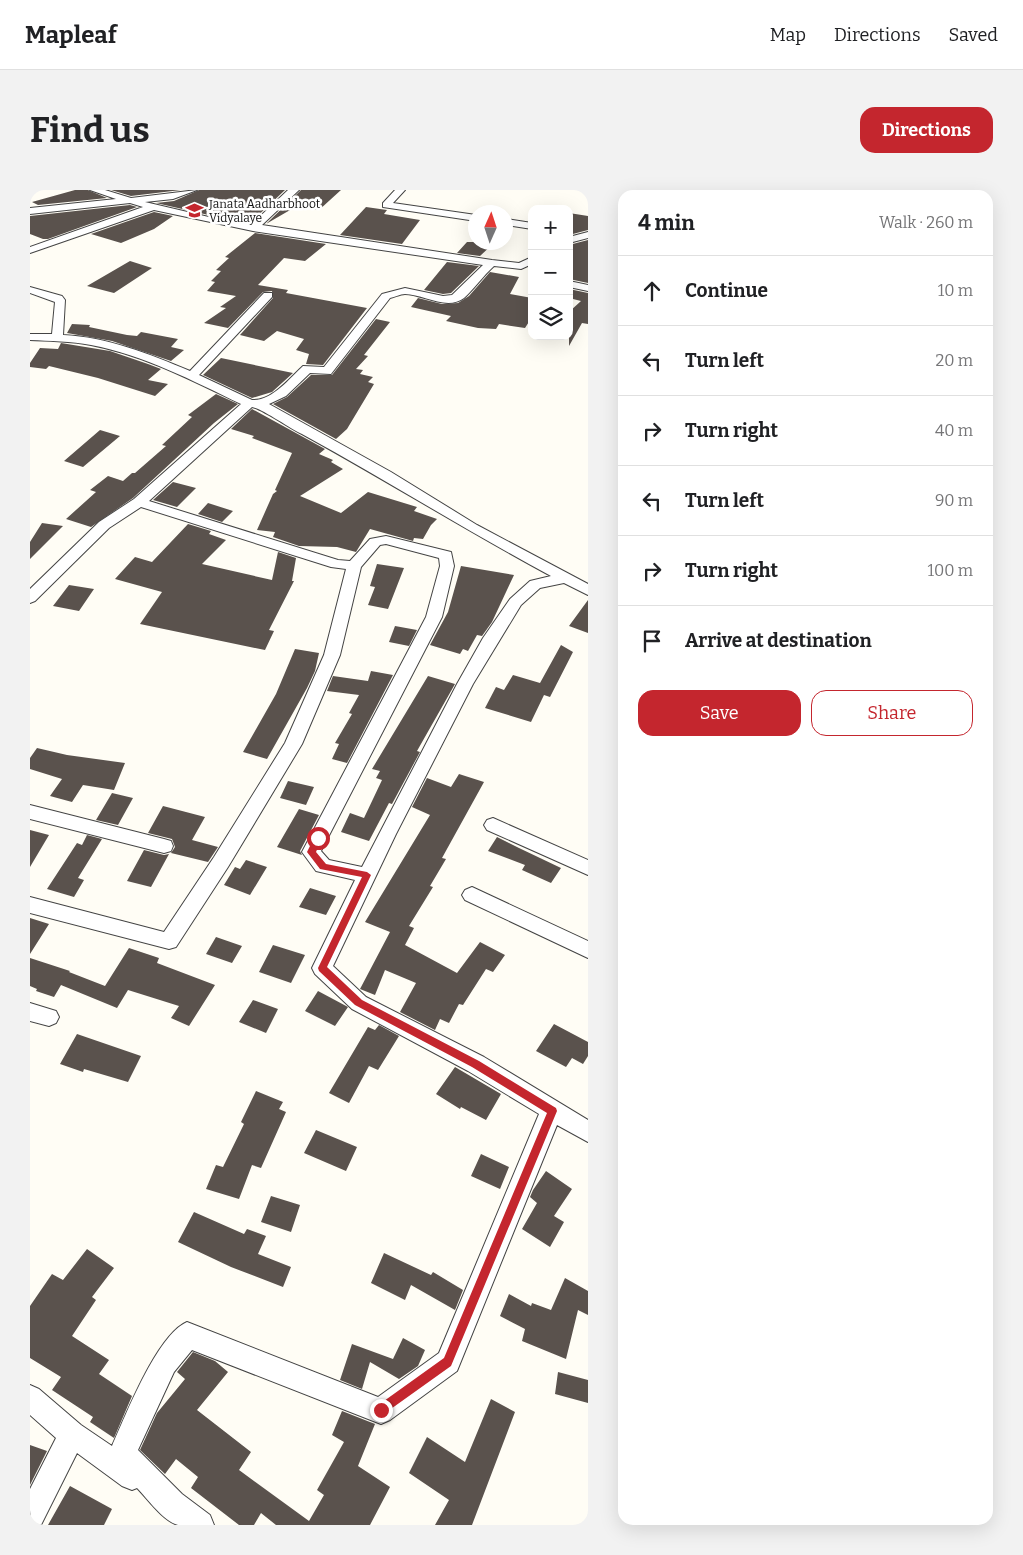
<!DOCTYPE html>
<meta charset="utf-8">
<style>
body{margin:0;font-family:Bitter,serif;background:#f2f2f2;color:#202124}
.controls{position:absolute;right:15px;top:15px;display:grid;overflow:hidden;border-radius:10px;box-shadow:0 5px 20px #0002}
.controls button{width:45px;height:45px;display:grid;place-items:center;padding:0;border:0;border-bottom:1px solid #e0e0e0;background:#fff;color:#202124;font:25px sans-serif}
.compass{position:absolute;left:438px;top:15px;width:45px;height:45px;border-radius:50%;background:#fff;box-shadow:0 5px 20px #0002;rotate:3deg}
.stop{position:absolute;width:15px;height:15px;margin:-11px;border:4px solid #c4262e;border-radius:50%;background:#fff}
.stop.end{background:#c4262e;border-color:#fff;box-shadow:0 1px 5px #0008}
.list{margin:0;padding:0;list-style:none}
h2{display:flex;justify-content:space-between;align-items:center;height:65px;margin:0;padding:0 20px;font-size:21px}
h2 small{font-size:16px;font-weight:400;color:#757577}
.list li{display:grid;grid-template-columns:32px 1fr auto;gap:15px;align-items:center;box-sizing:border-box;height:70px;padding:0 20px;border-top:1px solid #e0e0e0}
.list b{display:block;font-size:19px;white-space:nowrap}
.list em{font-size:16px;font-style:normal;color:#757577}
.actions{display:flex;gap:10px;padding:15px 20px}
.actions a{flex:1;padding:11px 0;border:1px solid #c4262e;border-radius:15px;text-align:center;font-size:18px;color:#c4262e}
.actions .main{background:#c4262e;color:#fff}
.icon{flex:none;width:28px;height:28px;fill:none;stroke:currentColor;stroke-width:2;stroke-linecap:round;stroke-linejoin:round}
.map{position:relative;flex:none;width:558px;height:1335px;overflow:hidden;border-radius:15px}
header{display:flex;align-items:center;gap:30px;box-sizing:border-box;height:70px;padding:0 25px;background:#fff;border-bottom:1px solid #e0e0e0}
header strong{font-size:24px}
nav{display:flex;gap:28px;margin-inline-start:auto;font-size:18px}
.intro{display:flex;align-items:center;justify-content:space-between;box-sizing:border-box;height:120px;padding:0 30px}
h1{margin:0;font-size:35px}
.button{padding:12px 22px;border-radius:15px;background:#c4262e;color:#fff;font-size:18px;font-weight:700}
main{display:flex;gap:30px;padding:0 30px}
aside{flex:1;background:#fff;border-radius:15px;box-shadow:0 5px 20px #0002}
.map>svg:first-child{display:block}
.building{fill:#5a524d}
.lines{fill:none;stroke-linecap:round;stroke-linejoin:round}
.street-casing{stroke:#444;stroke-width:2}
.street{fill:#fff;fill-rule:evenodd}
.route{fill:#c4262e}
.labels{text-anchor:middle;stroke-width:5;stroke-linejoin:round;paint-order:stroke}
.far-poi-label{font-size:12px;fill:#111;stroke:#fff;text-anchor:start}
</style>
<header>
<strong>Mapleaf</strong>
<nav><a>Map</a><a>Directions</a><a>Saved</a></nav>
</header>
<div class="intro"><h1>Find us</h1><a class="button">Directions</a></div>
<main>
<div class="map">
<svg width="558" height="1335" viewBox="0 0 558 1335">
<rect width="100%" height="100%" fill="#fffdf5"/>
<path class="building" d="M45 0H58L77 8 8 15 2 12Z
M81 0H151L101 6Z
M169 0H255L221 32 183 26 126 13 144 11Z
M271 0H311L289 20 267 16 236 34Z
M100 15 107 17 18 49H13L0 44V26Z
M336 17 357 20 354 24 390 30 372 54 310 45Z
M124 22 143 26 124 39 91 53 61 44Z
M539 23 558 26V40L539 45Z
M225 43 296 54 275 71 254 68 228 95 258 100 256 103 337 118 293 175 276 174 279 164 266 160 274 149 247 141 234 151 210 145 243 108 242 101 233 102 198 138 174 133 196 118 190 117 206 106 177 101 185 92 181 91 191 81 186 80 199 68 195 67Z
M558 50V93L539 89V55Z
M437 52H465L450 66 427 63Z
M100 71 122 78 84 103 57 96Z
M417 72 449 76 421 103 413 104 394 100Z
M460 82 489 87 480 104 502 108V127L495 138 469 134 466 139 448 138 416 131 421 126 381 117 388 108 412 114 428 113 439 106Z
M539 99 558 103V134L552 133 539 156V122L551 111 539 108Z
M346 129 360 132 334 165 338 166 326 179 333 180 330 184 343 187 338 192 344 194 317 239 306 249 243 214 257 207 281 185H302Z
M42 134 60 135 59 137 97 145 107 146 111 142 148 149 141 157 154 160 141 171 82 151 37 143Z
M31 153 80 161 118 174 131 179 118 190 138 194 125 206 68 188 19 176 16 179 0 177V173L10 158 28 159Z
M191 168 263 183 242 202 222 208 173 185Z
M186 204 208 214 184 233 103 308 61 337 36 329 66 302 60 300 78 286 93 291 102 283H105L136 256 132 255 162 227 158 225Z
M222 219 295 259 289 264 303 270 301 272 313 279 270 306 311 323 338 302 387 317 384 321 407 329 401 335 393 349 384 348 383 351 340 339 326 362 307 357 269 356 243 347 245 342 227 340 243 304 247 301 245 300 262 263 222 248 224 246 201 239Z
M70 240 90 246 53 277 34 271Z
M143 292 166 298 147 317 123 310Z
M178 313 203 321 192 332 168 324Z
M12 333 33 336 0 369V352Z
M158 334 181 341 179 344 196 350 172 374 242 390 248 362 266 368 262 391H264L239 440 244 441 235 460 110 434 132 402 85 389 105 367 122 372Z
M347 374 374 378 358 419 338 415 345 397 340 396Z
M431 376 484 385 462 432 452 446 447 445 438 461 433 459 430 464 400 455 418 422Z
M39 395 64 399 49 421 23 416Z
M558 410V443L539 436Z
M365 436 387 440 379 456 359 452Z
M531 455 543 462 520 507 514 505 501 532 455 518 466 497 474 500 483 485 510 493Z
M265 459 289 463 285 481 277 498 237 569 213 562 246 504Z
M341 481 363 485 317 573 302 569 309 554 305 553 322 524 319 523 329 505 297 501 303 486 338 491Z
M398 486 425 494 387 561 390 562 362 614 359 613 339 651 311 642 320 623 334 628 352 590 346 588 350 581 342 579Z
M7 558 37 565 95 573 84 600 53 595 42 612 20 606 32 589 0 579V568Z
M429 584 454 592 412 668 416 669 400 696 403 697 379 736 384 738 375 755 427 783 450 752 475 765 463 782 456 779 433 815 429 814 419 833 410 829 405 840 370 822 386 793 355 780 345 805 330 799 360 742 335 732 400 625 382 617 397 588 421 597Z
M258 591 284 597 276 615 250 608Z
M82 603 103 608 88 635 66 630Z
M133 616 175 627 162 650 188 657 178 672 141 663 145 657 142 649 118 643Z
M269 619 289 625 270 661 272 665 247 657Z
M0 640 19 645 0 677Z
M57 645 72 649 48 688 54 690 44 707 17 699 47 653 52 655Z
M467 647 489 658 531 678 521 693 492 680 495 675 458 661Z
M114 660 134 665 139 664 121 697 97 691Z
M216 670 237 677 220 705 194 695 205 677 210 679Z
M280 698 306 706 296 725 269 717Z
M0 728 19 734 0 764Z
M186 747 212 756 202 773 176 764Z
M243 755 275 765 261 793 229 782Z
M99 758 129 768 127 773 185 795 159 836 141 828 149 816 98 800 87 818 31 795 24 807 6 801 7 799 0 796V768L40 781 39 782 75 796Z
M288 801 318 817 305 836 275 821Z
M223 810 248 819 236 843 209 832Z
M524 834 558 852V866L553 874 542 868 536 877 506 861Z
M349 835 369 846 348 880 339 876 319 913 299 903 338 837 345 840Z
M47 844 111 866 98 892 54 879 53 882 30 874Z
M425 877 471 904 456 930 431 917 430 919 406 904Z
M226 901 253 912 249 919 256 922 231 978 222 975 209 1009 176 999 186 975 193 977 214 934 211 932Z
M286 940 327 957 316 981 274 963Z
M451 964 479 977 470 999 441 986Z
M516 981 542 999 524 1026 534 1032 520 1057 492 1039 507 1013 500 1007 503 1000Z
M241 1006 270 1015 261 1042 231 1032Z
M164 1022 214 1044 217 1039 236 1046 228 1064 261 1077 253 1097 201 1077 148 1052Z
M57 1059 84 1078 62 1107 66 1110 42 1146 79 1170 69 1184 102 1206 84 1248 60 1232 63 1227 22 1200 31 1187 0 1168V1116L22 1084 33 1090Z
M354 1063 401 1085 403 1082 433 1100 425 1120 381 1095 375 1110 341 1093Z
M535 1088 558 1101V1125L548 1120 536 1169 492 1151 495 1139 470 1126 479 1104 501 1116 502 1113 521 1120Z
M373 1148 395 1160 388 1176 369 1189 340 1172 332 1199 310 1190 322 1154 363 1169Z
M163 1162 185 1171 198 1182 167 1220 221 1262 209 1280 279 1331 294 1305 287 1300 314 1252 302 1245 312 1221 345 1234 328 1276 360 1297 340 1335H246L231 1323 224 1335H209L161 1298 168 1287 146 1269 135 1284 110 1260 127 1223 155 1189 147 1182Z
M528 1182 558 1190V1213L525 1204Z
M461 1209 485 1222 442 1335H405L419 1310 379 1283 397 1247 435 1272Z
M0 1255 17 1261 0 1295Z
M40 1296 82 1319 74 1335H18Z"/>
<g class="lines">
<defs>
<path id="street" d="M60 0H75L101 8 167 0 143 9 115 12 183 28 222 34 258 0H269L232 35 462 70 489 73 502 67V74L491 79 464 76C453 86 443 100 434 108 417 121 393 104 375 104 370 104 365 107 360 108L301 184 280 183 256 206 239 214 361 282 447 335 558 394V405L534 393 510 398 491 415 443 494 366 644 303 776 336 807 454 867 558 930V952L527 935 427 1181 360 1230 351 1234 162 1160 144 1182 108 1260 152 1304 180 1325 184 1335C173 1335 158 1335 148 1335 133 1331 117 1308 107 1298L102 1300 92 1296 47 1263 11 1335H0V1299L26 1248 0 1225V1195L9 1199 51 1235 82 1256C96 1225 127 1145 157 1132L348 1207 409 1163 509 924 438 881 322 819 285 784 282 778 325 690 286 681 272 662 396 427 410 376 409 368 356 354 350 355 331 377 310 465 272 554 198 677 146 757 139 759 0 723V707L134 742 184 667 255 553 294 465 316 379 301 377 111 317 79 338 5 411 0 413V399L69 332 104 309 211 214C163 191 114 165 61 155 41 151 20 151 0 150V144H22L25 112 0 103V97L32 106 35 110 33 145C77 147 120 164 160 181L234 103H242V107L169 185 222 210C242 211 259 189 273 176L294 177 352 104 375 98 413 106 422 105 453 75 223 41 124 20 0 63V57L113 17 100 13 0 24V18L86 9ZM222 217C231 218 261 239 272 244 356 290 437 341 521 386L500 391 480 409 453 448 427 494 332 677 299 670 291 661 412 427 424 376 421 362 356 346 340 349 320 371 308 370 119 311Z
M365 0H375L363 13 446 25V31L353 17V13Z
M476 29 502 33V39L476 35Z
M558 42V48L539 53V47Z
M539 91 558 95V101L539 97Z
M0 615 134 649 141 651 143 656 141 661 134 663 0 629Z
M463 628 558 670V685L457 640 454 635 457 630Z
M442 697 558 751V768L435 710 432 705 435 700Z
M0 813 26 821 29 827 26 833 19 836 0 831Z"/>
</defs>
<use href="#street" class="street-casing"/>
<use href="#street" class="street"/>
</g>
<path class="route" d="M288 645 292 648 286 662 296 674 337 682 341 685 297 777 332 810 449 871 526 918 527 921 421 1176 351 1226 345 1220 347 1216 414 1168 517 923 442 877 325 815 289 781 288 778 332 687 290 679 277 662 285 646Z"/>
<defs>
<symbol id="school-bare" viewBox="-9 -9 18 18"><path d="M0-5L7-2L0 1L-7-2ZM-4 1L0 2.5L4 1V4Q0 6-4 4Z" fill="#c4262e" stroke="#fff" stroke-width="2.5" paint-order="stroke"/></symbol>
</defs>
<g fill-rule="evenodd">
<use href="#school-bare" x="152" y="8" width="25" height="25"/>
</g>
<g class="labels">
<g class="far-poi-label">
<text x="179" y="18">Janata Aadharbhoot<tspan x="179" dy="14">Vidyalaye</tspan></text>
</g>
</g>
</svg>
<div class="controls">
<button>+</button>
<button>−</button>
<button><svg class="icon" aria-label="layers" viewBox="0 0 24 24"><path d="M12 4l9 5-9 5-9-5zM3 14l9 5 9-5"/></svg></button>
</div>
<svg class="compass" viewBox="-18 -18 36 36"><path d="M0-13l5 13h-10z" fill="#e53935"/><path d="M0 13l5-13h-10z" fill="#757577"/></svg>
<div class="stop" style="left:288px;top:648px"></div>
<div class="stop end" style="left:351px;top:1220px"></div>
</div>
<aside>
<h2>4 min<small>Walk · 260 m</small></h2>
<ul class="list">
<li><svg class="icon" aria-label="ahead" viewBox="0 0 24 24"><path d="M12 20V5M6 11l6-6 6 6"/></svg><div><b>Continue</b></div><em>10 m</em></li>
<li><svg class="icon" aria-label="left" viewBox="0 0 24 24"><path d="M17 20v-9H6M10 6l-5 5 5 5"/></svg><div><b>Turn left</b></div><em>20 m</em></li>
<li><svg class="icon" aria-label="right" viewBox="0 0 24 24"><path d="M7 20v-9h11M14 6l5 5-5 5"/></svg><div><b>Turn right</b></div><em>40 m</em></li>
<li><svg class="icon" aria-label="left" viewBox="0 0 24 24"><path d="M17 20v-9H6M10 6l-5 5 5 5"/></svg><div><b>Turn left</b></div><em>90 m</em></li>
<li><svg class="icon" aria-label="right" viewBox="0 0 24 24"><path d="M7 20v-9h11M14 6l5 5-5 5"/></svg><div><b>Turn right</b></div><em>100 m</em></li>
<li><svg class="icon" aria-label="arrive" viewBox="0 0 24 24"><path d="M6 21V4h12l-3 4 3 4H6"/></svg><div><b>Arrive at destination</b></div></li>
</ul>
<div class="actions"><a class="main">Save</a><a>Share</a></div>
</aside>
</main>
